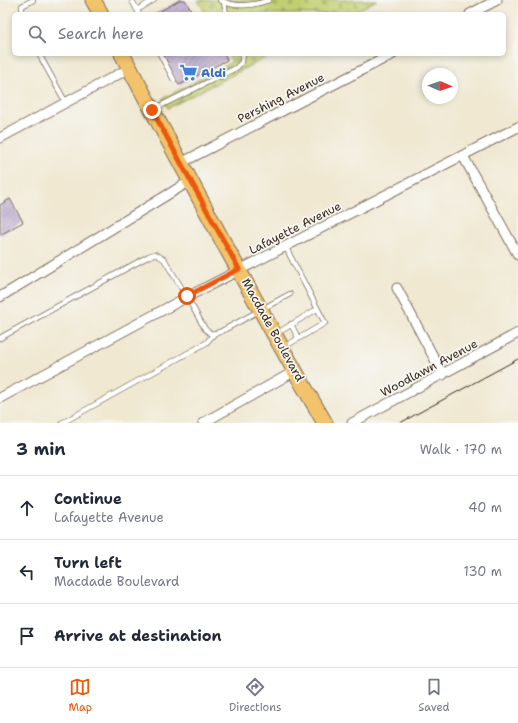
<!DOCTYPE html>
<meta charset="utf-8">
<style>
body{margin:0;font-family:"Shantell Sans",sans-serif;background:#f6f6f7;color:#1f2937}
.compass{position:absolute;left:422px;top:68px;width:36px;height:36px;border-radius:50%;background:#fff;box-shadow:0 2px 6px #0003;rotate:92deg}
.stop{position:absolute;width:12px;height:12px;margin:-9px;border:3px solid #ea580c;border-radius:50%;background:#fff}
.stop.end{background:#ea580c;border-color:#fff;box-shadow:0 1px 4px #0008}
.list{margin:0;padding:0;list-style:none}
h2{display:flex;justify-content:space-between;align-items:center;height:52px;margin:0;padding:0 16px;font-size:17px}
h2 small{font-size:13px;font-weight:400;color:#747a83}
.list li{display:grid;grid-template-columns:26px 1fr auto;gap:12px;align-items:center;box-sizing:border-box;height:64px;padding:0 16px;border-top:1px solid #e0e1e3}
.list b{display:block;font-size:15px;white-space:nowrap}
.list p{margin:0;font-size:13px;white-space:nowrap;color:#747a83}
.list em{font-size:13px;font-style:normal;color:#747a83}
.icon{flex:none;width:22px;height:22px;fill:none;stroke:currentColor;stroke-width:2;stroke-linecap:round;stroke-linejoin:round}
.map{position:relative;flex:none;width:518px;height:423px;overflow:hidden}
.search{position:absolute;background:#fff;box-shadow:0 2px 6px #0003;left:12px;right:12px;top:12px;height:44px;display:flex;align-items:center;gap:10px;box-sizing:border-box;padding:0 14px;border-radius:6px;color:#747a83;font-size:15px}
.sheet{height:244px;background:#fff}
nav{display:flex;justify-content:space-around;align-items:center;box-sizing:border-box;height:56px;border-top:1px solid #e0e1e3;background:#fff;font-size:11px;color:#747a83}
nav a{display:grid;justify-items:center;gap:2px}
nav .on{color:#ea580c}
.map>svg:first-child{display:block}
.cemetery{fill:url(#cemetery-stones);stroke:#7e7c48}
.building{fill:url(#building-hatch)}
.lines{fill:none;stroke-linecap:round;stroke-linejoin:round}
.service-casing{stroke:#7a6c5d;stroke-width:6}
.minor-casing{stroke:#7a6c5d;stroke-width:11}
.primary-casing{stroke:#7a6c5d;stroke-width:17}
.service{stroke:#fff;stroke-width:4.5}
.minor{stroke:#fff;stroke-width:9}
.primary{stroke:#f2c36a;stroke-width:15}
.tram{stroke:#3b2a1e;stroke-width:1}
.route{stroke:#ea580c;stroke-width:5}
.labels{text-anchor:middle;stroke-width:3.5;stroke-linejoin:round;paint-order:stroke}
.shop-label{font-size:12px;font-weight:bold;fill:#366cbe;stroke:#f6f6f2;text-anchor:start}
.street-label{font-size:12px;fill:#3b2a1e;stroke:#f6f6f2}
</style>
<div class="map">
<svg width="518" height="423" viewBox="0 0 518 423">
<defs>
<pattern id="cemetery-stones" width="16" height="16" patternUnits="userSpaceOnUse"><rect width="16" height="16" fill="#c2cf71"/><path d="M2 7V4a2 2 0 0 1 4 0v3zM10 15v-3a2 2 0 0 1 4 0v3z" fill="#a8b261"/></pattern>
<pattern id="building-hatch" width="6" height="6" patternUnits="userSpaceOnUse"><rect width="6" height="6" fill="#b6a2cc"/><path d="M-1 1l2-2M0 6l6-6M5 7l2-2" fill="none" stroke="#9584a5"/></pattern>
</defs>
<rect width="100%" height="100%" fill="#f6f6f2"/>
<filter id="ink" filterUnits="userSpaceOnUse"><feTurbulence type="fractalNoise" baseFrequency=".025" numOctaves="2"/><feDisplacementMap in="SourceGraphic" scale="8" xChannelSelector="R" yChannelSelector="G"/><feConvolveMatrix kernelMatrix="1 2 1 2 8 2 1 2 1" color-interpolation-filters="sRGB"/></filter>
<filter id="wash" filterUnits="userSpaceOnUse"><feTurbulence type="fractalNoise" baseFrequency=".012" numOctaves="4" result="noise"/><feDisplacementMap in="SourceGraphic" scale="16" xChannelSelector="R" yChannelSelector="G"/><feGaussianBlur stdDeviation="0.9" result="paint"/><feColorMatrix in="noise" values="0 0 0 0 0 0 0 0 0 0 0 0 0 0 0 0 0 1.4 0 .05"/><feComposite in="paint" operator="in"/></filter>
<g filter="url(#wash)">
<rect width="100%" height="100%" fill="#f0e8d1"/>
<path class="cemetery" d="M198 0H377L350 14H206Z
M228 54H273L168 108 162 99 232 62Z"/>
<g id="blocks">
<path class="building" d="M180 0H185L193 14H155Z
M163 54H224L227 60 179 85Z
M10 199 23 222 0 235V205Z"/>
</g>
</g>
<g filter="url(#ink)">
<use href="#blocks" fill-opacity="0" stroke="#7a6c5d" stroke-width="1"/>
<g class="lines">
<defs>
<path id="service" d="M132 0 139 14
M220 0C235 8 254 6 269 0
M224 2 226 14
M137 10 154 0
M22 14V6L33 0
M39 54 66 103
M160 54 174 80
M154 109 236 68 242 62 243 54
M291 324 298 338
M276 334 317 309
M0 338 149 256 155 254 164 259 187 297 205 329 211 334 220 332 290 294
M284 347 325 323 285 246
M62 423 206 343 214 334"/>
<path id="minor" d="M470 14 497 0
M0 138 130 68
M463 156 518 255
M181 163 393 54
M397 288 443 375
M0 297 190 181
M0 398 187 297 518 127
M203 423 295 371
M352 423 518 333"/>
<path id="primary" d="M93 0 101 14
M122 54C189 178 254 302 325 423"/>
</defs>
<use href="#service" class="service-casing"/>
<use href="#minor" class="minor-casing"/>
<use href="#primary" class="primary-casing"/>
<use href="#service" class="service"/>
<use href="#minor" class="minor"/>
<use href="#primary" class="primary"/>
<path class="tram" d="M400 423 518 359"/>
</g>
</g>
<g class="lines" filter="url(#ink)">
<path class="route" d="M152 110 239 269 187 296"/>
</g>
<defs>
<symbol id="supermarket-bare" viewBox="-9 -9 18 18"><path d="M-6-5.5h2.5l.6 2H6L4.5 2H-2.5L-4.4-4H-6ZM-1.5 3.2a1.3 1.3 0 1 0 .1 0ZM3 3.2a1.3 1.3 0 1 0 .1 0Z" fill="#3f7fe0" stroke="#f6f6f2" stroke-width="2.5" paint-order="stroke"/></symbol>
</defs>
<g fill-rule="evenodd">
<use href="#supermarket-bare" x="176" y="60" width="25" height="25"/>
</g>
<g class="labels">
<g class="shop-label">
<text x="201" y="77">Aldi</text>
</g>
<g class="street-label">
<text transform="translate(281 98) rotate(-27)" y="4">Pershing Avenue</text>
<text transform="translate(295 228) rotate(-27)" y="4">Lafayette Avenue</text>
<text transform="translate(273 330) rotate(61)" y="4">Macdade Boulevard</text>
<text transform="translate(429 368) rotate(-28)" y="4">Woodlawn Avenue</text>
</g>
</g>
</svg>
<svg class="compass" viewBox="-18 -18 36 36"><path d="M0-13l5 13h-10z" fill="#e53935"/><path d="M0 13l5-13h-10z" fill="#747a83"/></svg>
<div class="stop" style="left:187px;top:296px"></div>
<div class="stop end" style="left:152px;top:110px"></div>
<div class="search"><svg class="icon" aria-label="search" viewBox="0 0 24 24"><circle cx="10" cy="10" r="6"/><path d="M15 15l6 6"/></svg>Search here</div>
</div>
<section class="sheet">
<h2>3 min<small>Walk · 170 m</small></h2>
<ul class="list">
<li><svg class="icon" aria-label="ahead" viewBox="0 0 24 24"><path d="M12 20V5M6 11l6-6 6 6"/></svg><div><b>Continue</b><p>Lafayette Avenue</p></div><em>40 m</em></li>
<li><svg class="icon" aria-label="left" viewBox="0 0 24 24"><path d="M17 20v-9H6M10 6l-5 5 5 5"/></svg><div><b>Turn left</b><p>Macdade Boulevard</p></div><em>130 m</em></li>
<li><svg class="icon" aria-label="arrive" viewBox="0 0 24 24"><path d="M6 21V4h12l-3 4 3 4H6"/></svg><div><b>Arrive at destination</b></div></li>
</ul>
</section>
<nav>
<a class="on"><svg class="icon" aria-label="map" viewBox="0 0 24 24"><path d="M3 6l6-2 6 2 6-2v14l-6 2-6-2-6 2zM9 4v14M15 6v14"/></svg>Map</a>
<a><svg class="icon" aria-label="directions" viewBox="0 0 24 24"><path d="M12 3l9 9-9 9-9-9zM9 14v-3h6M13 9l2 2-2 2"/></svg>Directions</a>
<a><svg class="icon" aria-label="saved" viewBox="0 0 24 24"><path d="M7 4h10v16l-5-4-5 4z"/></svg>Saved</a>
</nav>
